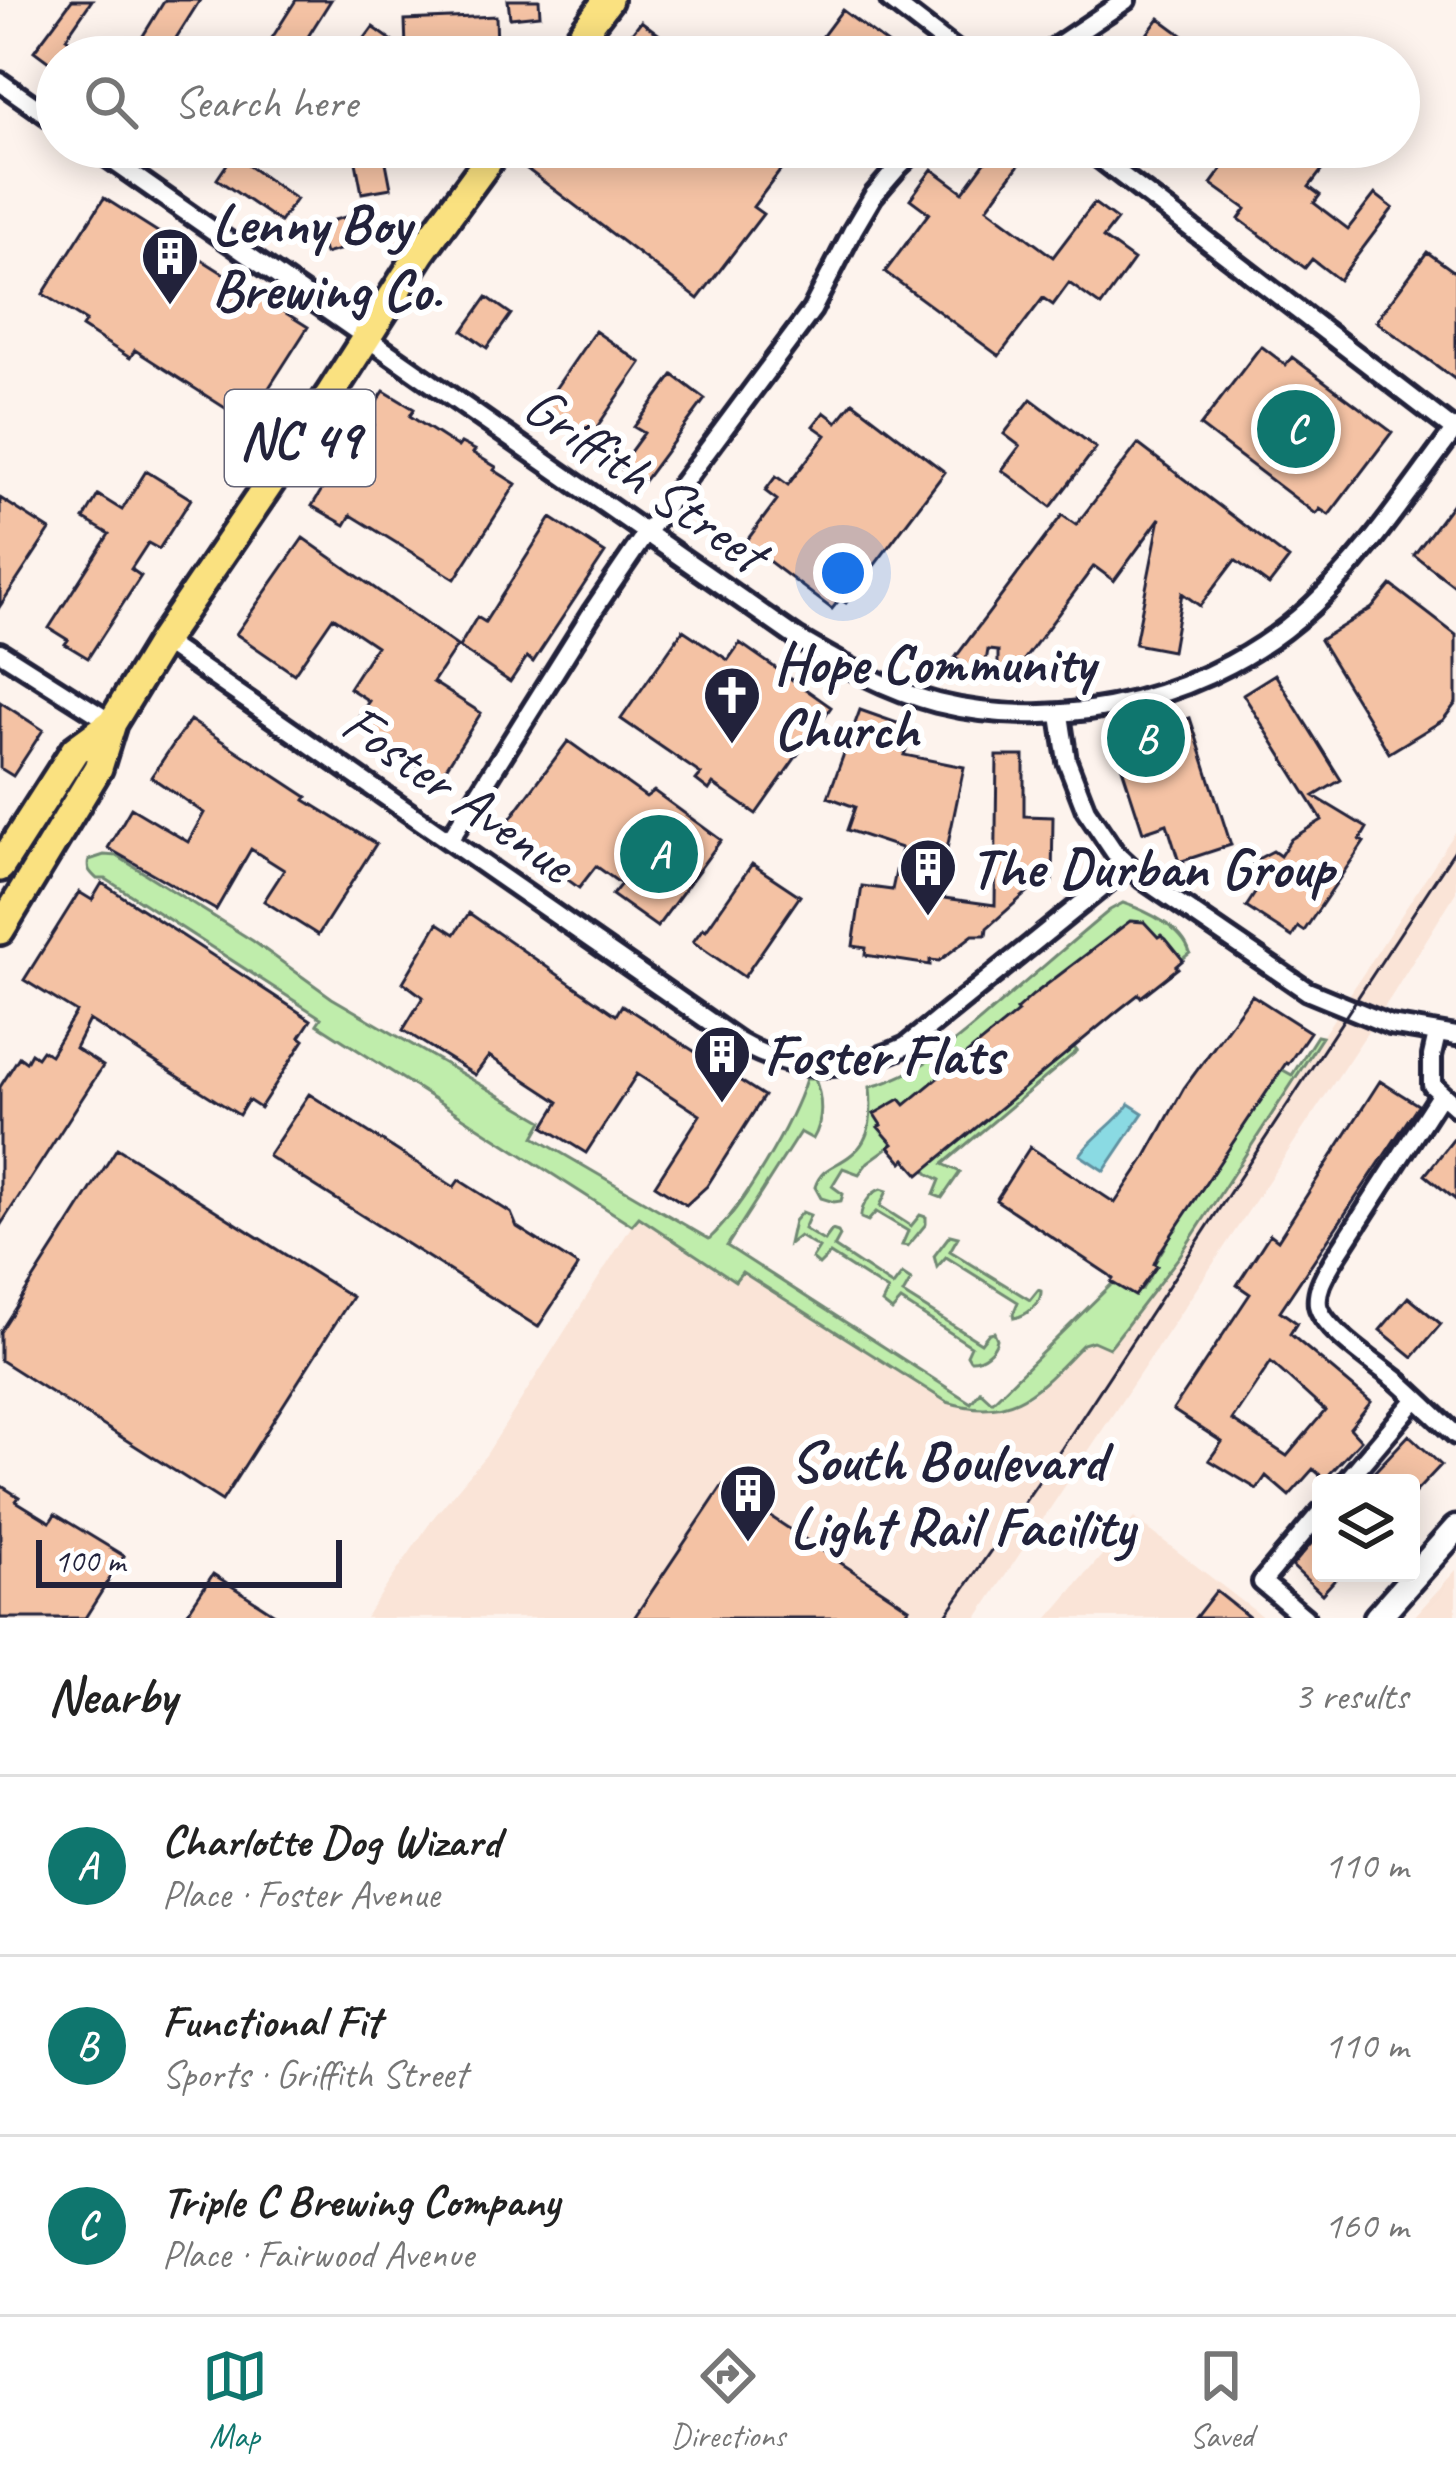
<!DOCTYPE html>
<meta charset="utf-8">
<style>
body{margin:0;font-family:Caveat,sans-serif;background:#f2f2f2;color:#222}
.controls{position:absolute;right:36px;bottom:36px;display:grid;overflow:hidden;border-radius:12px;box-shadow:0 6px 30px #0003}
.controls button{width:108px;height:108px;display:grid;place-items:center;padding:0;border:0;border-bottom:3px solid #e0e0e0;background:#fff;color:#222;font:60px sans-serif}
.scale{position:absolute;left:36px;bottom:30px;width:306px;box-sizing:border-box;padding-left:12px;border:6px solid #22223b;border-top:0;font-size:33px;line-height:42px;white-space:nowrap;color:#22223b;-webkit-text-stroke:9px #fff;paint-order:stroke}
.you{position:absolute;left:843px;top:573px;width:42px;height:42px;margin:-30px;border:9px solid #fff;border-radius:50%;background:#1a73e8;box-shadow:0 0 0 18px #1a73e833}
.badge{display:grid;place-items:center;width:78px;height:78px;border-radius:50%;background:#0f766e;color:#fff;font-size:39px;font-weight:700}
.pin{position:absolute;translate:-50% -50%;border:6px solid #fff;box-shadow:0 3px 12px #0006}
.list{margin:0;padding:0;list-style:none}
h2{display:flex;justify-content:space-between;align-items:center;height:156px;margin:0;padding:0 48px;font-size:51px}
h2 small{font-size:39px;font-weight:400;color:#767676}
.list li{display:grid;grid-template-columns:78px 1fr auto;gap:36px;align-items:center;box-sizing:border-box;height:180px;padding:0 48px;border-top:3px solid #e0e0e0}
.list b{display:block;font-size:45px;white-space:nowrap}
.list p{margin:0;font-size:39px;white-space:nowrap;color:#767676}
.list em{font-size:39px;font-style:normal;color:#767676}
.icon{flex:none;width:66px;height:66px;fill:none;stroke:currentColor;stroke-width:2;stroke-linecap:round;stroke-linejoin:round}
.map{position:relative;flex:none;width:1456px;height:1618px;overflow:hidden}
.search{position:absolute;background:#fff;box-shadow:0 6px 30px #0003;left:36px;right:36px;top:36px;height:132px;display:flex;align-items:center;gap:30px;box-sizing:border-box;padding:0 42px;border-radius:66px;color:#767676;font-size:45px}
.sheet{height:696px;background:#fff}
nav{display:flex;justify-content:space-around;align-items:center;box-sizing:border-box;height:168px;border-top:3px solid #e0e0e0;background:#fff;font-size:33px;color:#767676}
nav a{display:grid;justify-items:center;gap:6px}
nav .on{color:#0f766e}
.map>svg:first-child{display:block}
.built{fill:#fae4d7}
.green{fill:#bfedab;stroke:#708873;stroke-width:3}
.water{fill:#8adae3;stroke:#6090a0;stroke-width:3}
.building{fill:#f4c2a4;stroke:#22223b;stroke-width:3;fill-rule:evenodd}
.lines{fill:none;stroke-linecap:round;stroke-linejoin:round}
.street-casing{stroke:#22223b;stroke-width:26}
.secondary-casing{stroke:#22223b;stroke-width:33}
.primary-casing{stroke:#22223b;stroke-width:36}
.street{stroke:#fff;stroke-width:16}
.secondary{stroke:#fff;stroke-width:24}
.primary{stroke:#fae180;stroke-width:27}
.tram{stroke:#22223b;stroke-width:3}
.labels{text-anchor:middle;stroke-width:12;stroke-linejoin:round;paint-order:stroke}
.shield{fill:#fff;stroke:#646476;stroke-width:3}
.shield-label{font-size:54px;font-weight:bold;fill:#22223b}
.poi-label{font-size:57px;font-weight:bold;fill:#22223b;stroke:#fff;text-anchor:start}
.street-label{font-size:57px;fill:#22223b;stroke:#fff}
</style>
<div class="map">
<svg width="1456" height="1618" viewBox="0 0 1456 1618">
<rect width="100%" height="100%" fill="#fdf3ed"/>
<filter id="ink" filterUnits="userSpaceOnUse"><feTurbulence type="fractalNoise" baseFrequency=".00833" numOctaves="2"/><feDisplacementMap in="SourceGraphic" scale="24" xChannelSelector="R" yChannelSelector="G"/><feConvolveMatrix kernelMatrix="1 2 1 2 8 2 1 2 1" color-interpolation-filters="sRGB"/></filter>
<g filter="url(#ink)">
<path class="built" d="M1456 831V892L1391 997 977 1618H365L434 1517 486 1455 638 1216 735 1280 741 1272 936 1396 956 1406 980 1409 1007 1406 1032 1395 1083 1344 1088 1341 1114 1342 1179 1257Z
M1134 1518 1264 1618H1048Z
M1456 1570V1618H1413Z"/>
<path class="green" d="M104 855 117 856 253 941 332 998 543 1121 534 1137 709 1239C743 1208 792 1123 806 1079H815C822 1097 824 1121 813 1139L800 1132 727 1246 971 1403 980 1391 992 1402 1113 1283 1126 1291 1142 1289 1156 1267 1154 1264 1165 1246 1163 1244 1177 1228 1175 1225 1195 1200 1194 1198 1239 1133 1238 1131 1281 1069 1292 1075 1317 1036 1322 1037 1179 1257 1114 1342 1109 1348 1093 1341 1083 1344C1039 1388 1015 1423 947 1402L742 1272 735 1281 639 1217 632 1225 317 1024 321 1018 106 879H97C91 873 86 870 89 860Z
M1123 903C1147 911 1183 928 1190 953L1073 1046 1077 1051 943 1164 960 1172 942 1198 934 1195 940 1180 929 1174 885 1127 893 1144 868 1162 859 1174 843 1168 832 1186 843 1194 841 1201 834 1202 821 1198 815 1187C822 1166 837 1167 852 1154 873 1139 872 1110 870 1087 924 1074 968 1031 1010 995 1043 967 1076 938 1110 910Z
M881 1189 887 1191 880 1206 911 1226 920 1215 926 1217V1224L908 1246 902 1245 908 1231 876 1212 868 1221 861 1218C860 1207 871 1192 881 1189Z
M802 1212 810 1215 804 1229 824 1241 832 1230 838 1232 840 1236 834 1247 893 1286 902 1274 911 1280 903 1294 981 1343 989 1333 994 1332 997 1339C995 1350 982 1361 970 1360L967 1355 971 1346 901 1301 892 1311 882 1303 888 1291 830 1254 819 1265 812 1259 819 1248 799 1236 789 1244 794 1221Z
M950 1235 958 1237 950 1251 1030 1300 1038 1290 1041 1291C1042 1304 1026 1316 1014 1318L1013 1314 1018 1302 946 1257 937 1267 934 1256Z"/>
<path class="water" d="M1129 1104 1143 1113 1104 1171 1080 1155C1094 1135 1115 1124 1129 1104Z"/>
<path class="building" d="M72 0H92L66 38 91 57H57V68L34 51Z
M165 0H200L164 57H130Z
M296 0H331L297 54 272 38Z
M508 0H539L540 15 510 18Z
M842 10 905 57H807Z
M496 16 497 46 406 49 405 20Z
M1159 18 1189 40 1176 57H1130Z
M641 21 689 57H613Z
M373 27 397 44 388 57H351Z
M353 147H383L391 188 362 193Z
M544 147H798L753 207 763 214 698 299 527 169Z
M996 147H1032L987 208 1053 257 1094 203 1117 220 1103 238 1134 260 1101 306 1069 283 1053 305 1043 298 999 356 885 272 929 213 910 199 932 169 963 192Z
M1238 147H1291L1322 170 1309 187 1320 195 1314 203 1348 229 1375 194 1393 208 1339 280 1312 259 1305 268 1239 219 1246 209 1211 184Z
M233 155 296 199 280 222 217 179Z
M104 198 308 327 247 422 135 350 130 358 82 327 86 321 43 294Z
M374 209 382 238 325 254 316 225Z
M1427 252 1456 273V380L1376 321Z
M487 297 511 314 487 348 463 331Z
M595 331 641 363 588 440 542 408Z
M1261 346 1286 365 1292 357 1392 432 1329 515 1320 509 1316 514 1200 426Z
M673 375 705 399 642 484 619 467 644 433 634 427Z
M384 391 414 409 410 416 458 447 461 443 475 450 473 453 496 467 494 470 516 484 455 579 351 515 345 525 312 506 330 476 338 481 374 425 366 419Z
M1031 399 1096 448 1051 507 1002 470 1020 446 1004 434Z
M853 402 945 472 846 603 840 599 832 609 745 543 777 500 765 491 776 476 788 485 826 435 813 426 824 412 837 422Z
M1138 444 1289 559 1269 585 1235 560 1200 606 1182 593 1172 651 1135 644 1160 518 1114 581 1094 566 1009 680 998 672V651L988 650 985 667 979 675 955 658 1062 515 1076 525Z
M146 471 191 499 159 549 148 543 131 569 141 576 88 658 65 644 68 640 49 628 109 534 84 519 98 495 122 510Z
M0 498 50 530 0 606Z
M1456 499V587L1414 555Z
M551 518 605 553 533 662 527 657 510 682 459 647 477 617 485 622Z
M303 538 457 646 433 682 481 713 437 782 354 723 369 701 349 688 376 646 333 617 294 674 236 634Z
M1391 585 1456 635V703L1443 720 1389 753 1320 640 1372 608Z
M683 630 728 660 740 643 831 707 756 814 713 784 709 790 696 780 701 774 621 719Z
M1275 674 1341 780 1314 796 1367 828 1360 840 1364 842 1304 931 1298 927 1292 937 1246 907 1263 881 1252 862 1273 851 1280 856 1291 839 1322 820 1243 694Z
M0 702 43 730 13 776 0 768Z
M860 710 914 729 904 755 964 767 937 897 995 905 997 756H1024V816L1053 817 1052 882H1039L987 928 986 935H973L939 961 930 960V965L865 955 866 948 853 946 862 886 892 890 901 848 847 830 855 807 828 797Z
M1190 718 1231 845 1179 862 1167 824 1143 832 1114 743Z
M190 720 307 797 305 800 376 844 318 935 264 901 284 870 251 849 216 910 108 848 131 808 188 842 204 813 151 777Z
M568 741 646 797 654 791 721 840 657 927 612 895 621 884 596 866 579 888 501 831Z
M752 864 800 896 744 977 693 942 703 928 706 930Z
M102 883 311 1020 300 1037 304 1040 260 1108 248 1100 239 1115 89 1020 75 1048 103 1066 0 1226V1087L19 1057 26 1062 31 1053 37 1057 42 1050 50 1055 76 1012 24 980 79 892 92 900Z
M469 913 616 1015 622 1005 764 1096 707 1186 686 1205 655 1185 700 1115 637 1074 586 1153 544 1127 559 1102 489 1056 475 1075 403 1030 423 997 403 982 438 923 455 934Z
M1130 921 1144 922 1158 937 1161 935 1166 939 1183 960 1176 966 1178 968 1141 997 1139 994 1120 1009 919 1175 905 1159 902 1162 889 1147 893 1144 878 1127 881 1125 874 1114 900 1099 905 1105 1018 1012 1016 1010 1033 995Z
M1252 995 1310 1032 1288 1064 1286 1063 1158 1255 1154 1264 1157 1266 1135 1296 1111 1282 1113 1279 1109 1275 996 1200 1030 1147 1115 1203 1145 1158 1184 1088Z
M1380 1081 1418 1105 1280 1311 1297 1323 1290 1334 1371 1402 1350 1428 1361 1440 1325 1479 1313 1469 1289 1496 1266 1476 1257 1489 1209 1460 1222 1442 1173 1410 1250 1294 1237 1285 1270 1234 1278 1240ZM1271 1362 1325 1411 1287 1456 1232 1420Z
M309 1094 454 1187 459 1180 511 1213 517 1227 578 1266 538 1327 268 1156Z
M1456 1136V1200L1425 1175Z
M117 1148 352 1297 222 1501 0 1360V1332Z
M1408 1297 1441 1324 1413 1357 1380 1330Z
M1409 1435 1441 1465 1411 1497V1483H1364Z
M0 1485 19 1497 16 1501 50 1522 55 1514 124 1556 85 1618H0Z
M723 1485 909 1608 903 1618H634Z
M1321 1532V1573H1341L1322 1594 1292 1566Z
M213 1574 281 1618H184Z
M1216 1591 1250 1618H1195Z"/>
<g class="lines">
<defs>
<path id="street" d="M890 0 964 57
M1041 57 1126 0
M0 82 57 122
M93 147 797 638C841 664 887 690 937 703 1066 735 1215 697 1312 606 1368 554 1410 488 1456 428
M1085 147 1454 430
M162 641 739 1042C797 1075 847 1073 906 1046L1128 866
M0 652 112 723
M1060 715 1067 761 1086 810 1115 853 1143 879 1307 991 1390 1025 1456 1036
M450 839 593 611 646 533 812 310 853 230 873 196 899 166 919 147
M1437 1034 1432 1056V1085L1456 1107
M1440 1095 1333 1261C1325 1275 1316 1289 1318 1305 1323 1330 1380 1366 1400 1383 1419 1400 1437 1418 1456 1435
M1345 1483 1416 1399
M1305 1618 1262 1582 1321 1512"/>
<path id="secondary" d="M1377 1618 1456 1529"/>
<path id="primary" d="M565 57 608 0
M0 867 75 750 112 723
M0 930 98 768 112 723 162 641 331 393 421 252 498 147"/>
</defs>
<use href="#street" class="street-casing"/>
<use href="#secondary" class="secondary-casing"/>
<use href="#primary" class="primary-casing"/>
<use href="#street" class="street"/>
<use href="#secondary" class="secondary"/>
<use href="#primary" class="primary"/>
<path class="tram" d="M944 1618 1062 1448 1456 848"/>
</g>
</g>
<defs>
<symbol id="building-pin" viewBox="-11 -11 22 30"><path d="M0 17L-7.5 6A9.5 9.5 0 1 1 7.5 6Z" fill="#22223b" stroke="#fff"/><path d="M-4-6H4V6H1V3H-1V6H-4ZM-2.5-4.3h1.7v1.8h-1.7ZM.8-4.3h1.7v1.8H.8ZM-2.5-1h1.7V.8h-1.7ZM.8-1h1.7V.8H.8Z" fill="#fff"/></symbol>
<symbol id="church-pin" viewBox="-11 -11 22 30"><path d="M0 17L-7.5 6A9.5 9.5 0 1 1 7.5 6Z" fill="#22223b" stroke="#fff"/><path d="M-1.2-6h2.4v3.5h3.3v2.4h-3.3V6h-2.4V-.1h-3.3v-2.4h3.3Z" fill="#fff"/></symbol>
</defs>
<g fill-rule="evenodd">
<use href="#building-pin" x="137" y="223" width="66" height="90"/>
<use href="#church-pin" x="699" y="662" width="66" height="90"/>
<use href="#building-pin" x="895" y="834" width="66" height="90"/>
<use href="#building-pin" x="689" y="1021" width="66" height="90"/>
<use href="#building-pin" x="715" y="1460" width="66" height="90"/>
</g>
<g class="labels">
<rect class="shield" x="225" y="390" width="150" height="96" rx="9"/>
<g class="shield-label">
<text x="300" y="457">NC 49</text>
</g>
<g class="poi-label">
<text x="212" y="243">Lenny Boy<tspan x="212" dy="66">Brewing Co.</tspan></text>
<text x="774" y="682">Hope Community<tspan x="774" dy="66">Church</tspan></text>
<text x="970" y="887">The Durban Group</text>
<text x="764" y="1074">Foster Flats</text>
<text x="790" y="1480">South Boulevard<tspan x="790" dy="66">Light Rail Facility</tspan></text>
</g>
<g class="street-label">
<text transform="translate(646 478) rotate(35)" y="20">Griffith Street</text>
<text transform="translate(459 792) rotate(35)" y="20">Foster Avenue</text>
</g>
</g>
</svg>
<div class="controls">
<button><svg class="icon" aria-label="layers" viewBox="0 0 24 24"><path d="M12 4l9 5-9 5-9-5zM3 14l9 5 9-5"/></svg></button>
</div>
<div class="scale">100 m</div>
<div class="you"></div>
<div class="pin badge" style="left:659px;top:854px">A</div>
<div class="pin badge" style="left:1146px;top:738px">B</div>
<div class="pin badge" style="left:1296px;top:429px">C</div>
<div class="search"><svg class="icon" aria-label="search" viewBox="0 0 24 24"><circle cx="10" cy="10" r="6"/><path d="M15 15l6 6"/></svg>Search here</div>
</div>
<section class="sheet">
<h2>Nearby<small>3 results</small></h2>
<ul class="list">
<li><span class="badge">A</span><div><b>Charlotte Dog Wizard</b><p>Place · Foster Avenue</p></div><em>110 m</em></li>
<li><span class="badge">B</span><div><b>Functional Fit</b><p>Sports · Griffith Street</p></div><em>110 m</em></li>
<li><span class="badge">C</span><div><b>Triple C Brewing Company</b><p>Place · Fairwood Avenue</p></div><em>160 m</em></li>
</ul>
</section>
<nav>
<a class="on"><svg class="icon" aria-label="map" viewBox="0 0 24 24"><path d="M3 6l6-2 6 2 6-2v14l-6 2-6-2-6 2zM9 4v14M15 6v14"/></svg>Map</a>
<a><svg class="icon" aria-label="directions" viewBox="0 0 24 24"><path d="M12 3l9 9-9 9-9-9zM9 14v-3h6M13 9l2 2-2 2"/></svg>Directions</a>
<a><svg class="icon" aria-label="saved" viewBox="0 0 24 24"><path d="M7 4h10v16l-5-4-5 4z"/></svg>Saved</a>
</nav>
